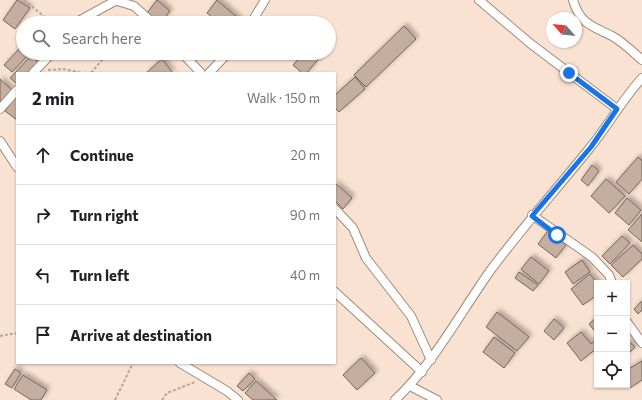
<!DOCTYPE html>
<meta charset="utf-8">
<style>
body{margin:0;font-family:Commissioner,sans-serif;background:#f6f6f6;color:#202124}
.controls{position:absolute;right:12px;bottom:12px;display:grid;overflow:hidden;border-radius:0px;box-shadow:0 1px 3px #0004}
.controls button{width:36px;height:36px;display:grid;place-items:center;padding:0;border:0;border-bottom:1px solid #e0e0e0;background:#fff;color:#202124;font:20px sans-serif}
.compass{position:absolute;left:546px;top:12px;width:36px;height:36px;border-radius:50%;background:#fff;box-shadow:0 1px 3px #0004;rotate:297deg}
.stop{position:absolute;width:12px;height:12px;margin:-9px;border:3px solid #1a73e8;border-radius:50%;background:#fff}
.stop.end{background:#1a73e8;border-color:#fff;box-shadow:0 1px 4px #0008}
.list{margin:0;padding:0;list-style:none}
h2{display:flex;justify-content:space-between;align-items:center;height:52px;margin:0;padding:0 16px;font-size:17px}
h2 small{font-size:13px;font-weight:400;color:#757577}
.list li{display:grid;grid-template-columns:26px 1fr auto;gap:12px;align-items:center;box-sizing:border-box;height:60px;padding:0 16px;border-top:1px solid #e0e0e0}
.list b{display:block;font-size:15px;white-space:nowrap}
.list em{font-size:13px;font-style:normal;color:#757577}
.icon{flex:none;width:22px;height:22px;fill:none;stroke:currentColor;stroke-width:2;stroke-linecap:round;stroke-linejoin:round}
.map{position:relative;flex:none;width:642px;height:400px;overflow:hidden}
.search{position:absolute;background:#fff;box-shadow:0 1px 3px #0004;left:16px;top:16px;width:320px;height:44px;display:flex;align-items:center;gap:10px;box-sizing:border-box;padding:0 14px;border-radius:22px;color:#757577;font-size:15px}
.panel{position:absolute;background:#fff;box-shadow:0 1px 3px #0004;left:16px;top:72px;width:320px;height:292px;border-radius:0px}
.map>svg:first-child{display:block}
.building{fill:#c5ae9f;stroke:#786456;filter:url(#shadow)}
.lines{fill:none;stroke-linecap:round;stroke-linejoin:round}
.street-casing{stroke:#9f8a7b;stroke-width:10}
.path{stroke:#b7a597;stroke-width:2;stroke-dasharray:3 2;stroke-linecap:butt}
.street{stroke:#fff;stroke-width:8}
.route{stroke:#1a73e8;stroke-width:5}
</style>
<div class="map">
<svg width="642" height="400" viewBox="0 0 642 400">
<defs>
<filter id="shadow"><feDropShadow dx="3" dy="-3" stdDeviation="2" flood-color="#0004"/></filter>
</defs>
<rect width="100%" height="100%" fill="#f9e2d1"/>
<path class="building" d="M17 0 30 8 15 29 3 20Z
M157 0 170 11 161 23 147 13Z
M217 0 239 19 236 23H219L207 13Z
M404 26 416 39 366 87 354 75Z
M21 47 23 53 28 55 12 72 4 65Z
M35 53H49L41 61Z
M304 53H315L320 57 307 73H302L293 65Z
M31 56 39 63 29 73H17V84L10 78Z
M162 59 173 73H146Z
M355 77 365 89 339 112 335 108V95Z
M0 79 12 90 0 103Z
M17 95V120L5 111Z
M638 157 642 161V179L629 194 616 182Z
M592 165 599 171 588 186 581 180Z
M606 179 625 196 609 213 591 196Z
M335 183 352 198 343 209 335 201Z
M627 198 641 210 629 225 615 213Z
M642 214V242L628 230Z
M548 231 566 245 556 258 538 244Z
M622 236 630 243 610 264 602 256Z
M633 245 642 254V259L623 277 611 265Z
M531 257 549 271 539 284 521 269Z
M582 260 590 272 573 284 565 272Z
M519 272 538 285 533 291 515 278Z
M590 274 597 283V295L583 305 571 289Z
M642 301V310L638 314 634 309Z
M497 312 529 337 517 351 486 327Z
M597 317V334L589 324Z
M554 319 564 328 554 340 544 331Z
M581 332 591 344 597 339V348L581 361 567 343Z
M494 337 515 353 504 368 483 352Z
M627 340 635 347 627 355Z
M361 358 375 373 357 390 343 375Z
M642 361V380L630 388 627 384V370Z
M15 369 21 373 12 388 5 384Z
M249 373 255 379 243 391 237 386Z
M23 375 47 390 41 400H31L14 389Z
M256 381 277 400H253L245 393Z"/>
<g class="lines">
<defs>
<path id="street" d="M114 0 134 6 153 23
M479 0 531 44 617 109
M573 0C580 24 592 26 612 36 623 42 633 52 642 60
M75 23 115 1
M251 23 265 0
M182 53 201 73
M33 73 52 53
M209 73 228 53
M0 109 17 90
M0 141 17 167
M335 209 353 228 366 258 411 316 431 360
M532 215 592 257 609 275 612 283
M335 292 422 372
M627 322 642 343
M180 363 227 391 238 400
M410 386 437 400
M395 400C434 363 459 315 490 271 521 229 556 190 589 149 608 126 622 100 642 78"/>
</defs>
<use href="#street" class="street-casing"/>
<path class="path" d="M24 0 52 23
M48 70 63 69 83 73
M91 73 108 53
M0 336 17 333
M115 400 133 363
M162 400 167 393 195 382"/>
<use href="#street" class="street"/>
</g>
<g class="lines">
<path class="route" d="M557 235 532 216 591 147 617 109 569 73"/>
</g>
</svg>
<div class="controls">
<button>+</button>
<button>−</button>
<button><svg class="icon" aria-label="locate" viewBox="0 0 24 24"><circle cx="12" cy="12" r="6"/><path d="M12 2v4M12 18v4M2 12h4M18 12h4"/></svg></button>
</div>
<svg class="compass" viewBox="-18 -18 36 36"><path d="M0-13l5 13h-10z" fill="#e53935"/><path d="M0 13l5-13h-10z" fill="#757577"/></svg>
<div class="stop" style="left:557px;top:235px"></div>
<div class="stop end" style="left:569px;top:73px"></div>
<div class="search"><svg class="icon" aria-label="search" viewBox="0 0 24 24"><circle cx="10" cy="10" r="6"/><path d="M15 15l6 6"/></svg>Search here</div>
<section class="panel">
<h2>2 min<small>Walk · 150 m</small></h2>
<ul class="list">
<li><svg class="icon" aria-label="ahead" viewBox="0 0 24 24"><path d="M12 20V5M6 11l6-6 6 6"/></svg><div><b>Continue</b></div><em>20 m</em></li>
<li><svg class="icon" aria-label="right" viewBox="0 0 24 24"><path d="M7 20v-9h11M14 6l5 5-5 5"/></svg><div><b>Turn right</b></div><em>90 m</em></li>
<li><svg class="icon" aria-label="left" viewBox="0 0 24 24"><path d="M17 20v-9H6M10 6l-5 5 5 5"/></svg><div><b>Turn left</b></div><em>40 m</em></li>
<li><svg class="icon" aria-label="arrive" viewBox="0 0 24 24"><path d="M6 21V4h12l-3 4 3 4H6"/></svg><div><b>Arrive at destination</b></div></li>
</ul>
</section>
</div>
